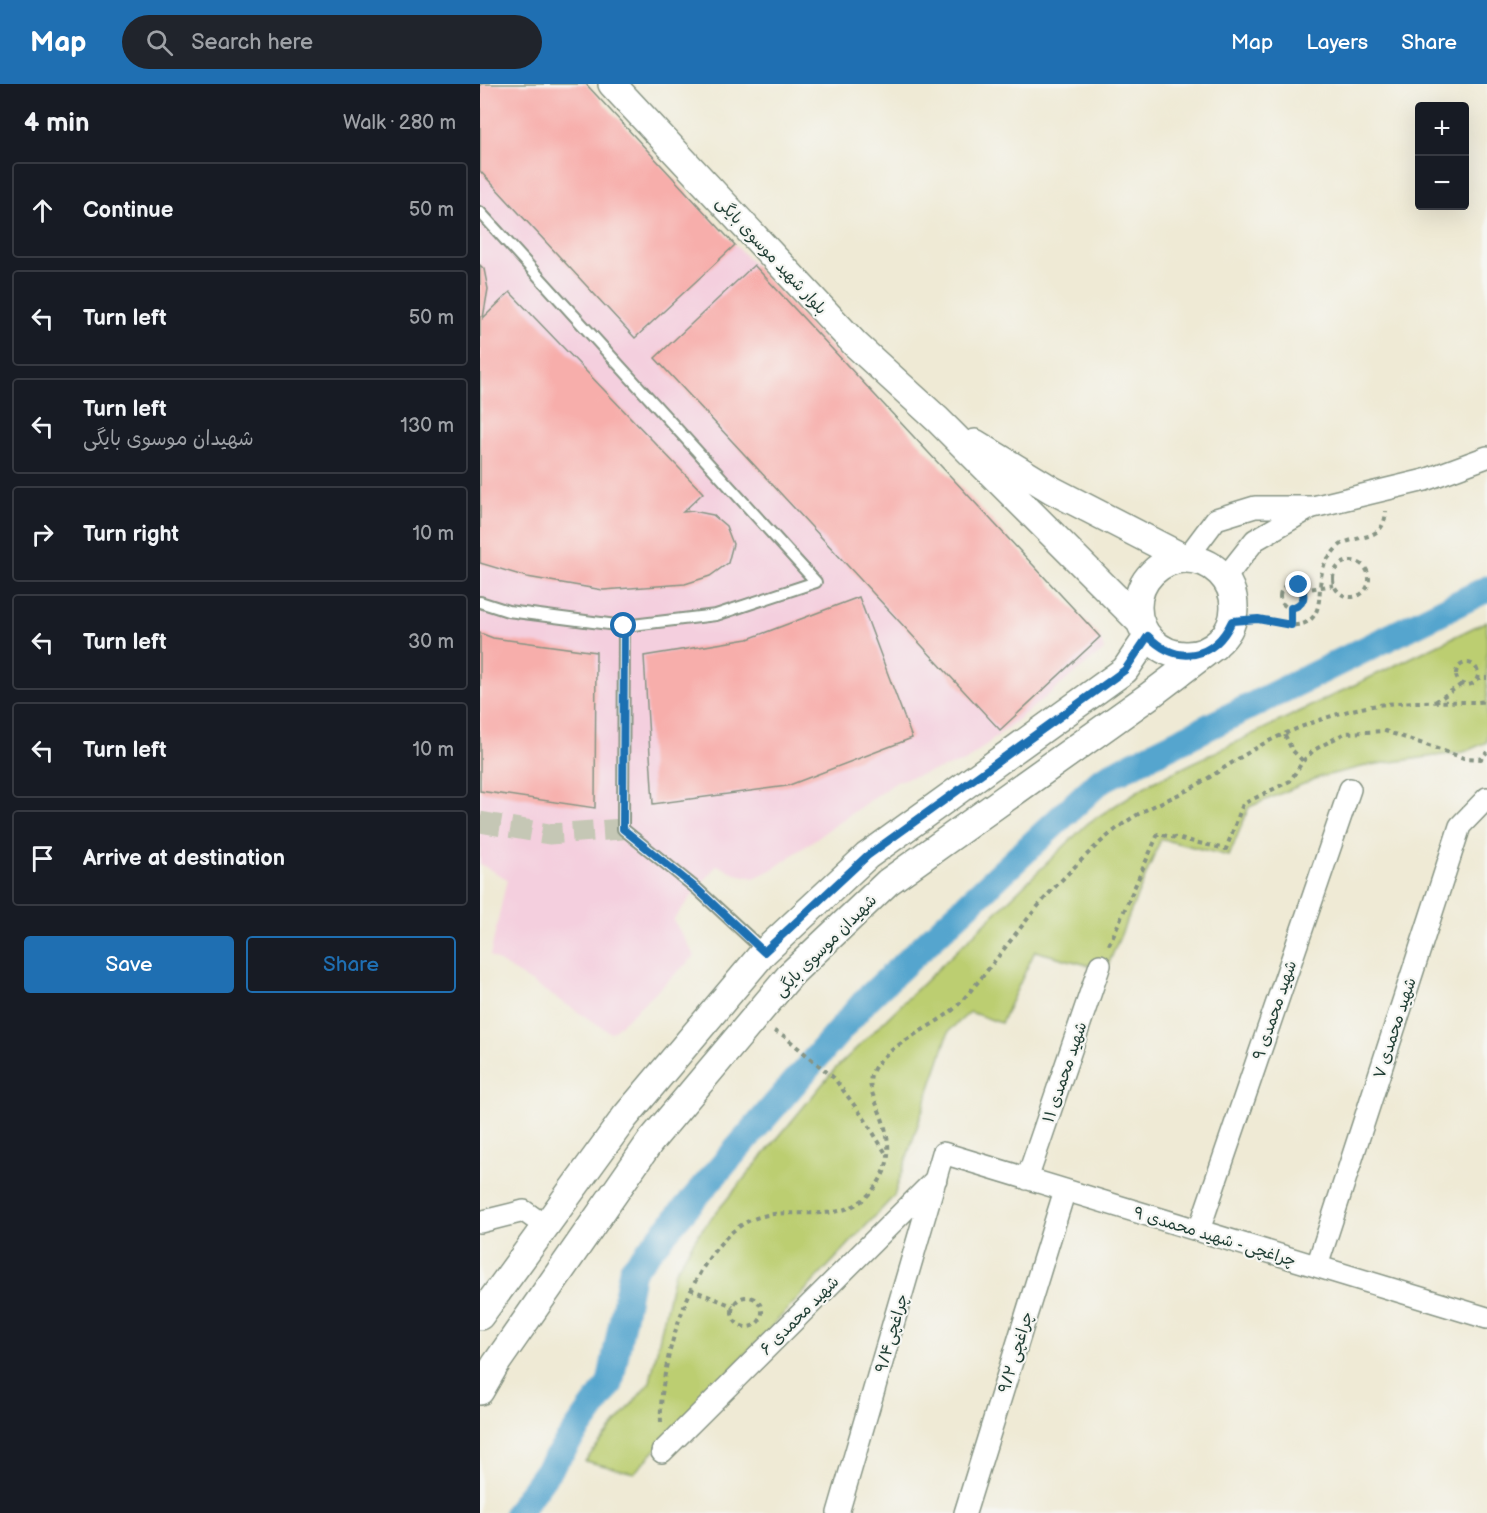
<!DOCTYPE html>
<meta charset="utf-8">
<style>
body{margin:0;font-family:"Balsamiq Sans","Playpen Sans Arabic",sans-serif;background:#20242c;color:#f1f3f6}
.controls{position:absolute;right:18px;top:18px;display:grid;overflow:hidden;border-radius:6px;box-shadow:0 6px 24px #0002}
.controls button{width:54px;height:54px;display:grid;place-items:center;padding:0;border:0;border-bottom:2px solid #363941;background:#171b24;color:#f1f3f6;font:30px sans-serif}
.stop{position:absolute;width:18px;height:18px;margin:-14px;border:4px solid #1f6fb2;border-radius:50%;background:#fff}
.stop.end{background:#1f6fb2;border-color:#fff;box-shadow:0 2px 6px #0008}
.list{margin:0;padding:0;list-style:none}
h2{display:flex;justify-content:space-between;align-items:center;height:78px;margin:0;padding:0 24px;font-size:26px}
h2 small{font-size:20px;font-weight:400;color:#9ea1a6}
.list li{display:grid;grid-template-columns:39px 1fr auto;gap:18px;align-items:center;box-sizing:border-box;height:96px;margin:0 12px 12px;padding:0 12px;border:2px solid #363941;border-radius:6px}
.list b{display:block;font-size:22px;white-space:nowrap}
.list p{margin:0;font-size:20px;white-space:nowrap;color:#9ea1a6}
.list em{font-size:20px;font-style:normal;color:#9ea1a6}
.actions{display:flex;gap:12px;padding:18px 24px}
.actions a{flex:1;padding:14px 0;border:2px solid #1f6fb2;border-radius:6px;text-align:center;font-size:21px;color:#1f6fb2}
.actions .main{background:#1f6fb2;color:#fff}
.icon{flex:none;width:33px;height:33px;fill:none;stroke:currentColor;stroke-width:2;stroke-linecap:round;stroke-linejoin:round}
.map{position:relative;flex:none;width:1007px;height:1429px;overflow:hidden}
header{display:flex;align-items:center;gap:36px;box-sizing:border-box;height:84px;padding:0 30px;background:#1f6fb2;color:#fff}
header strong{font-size:28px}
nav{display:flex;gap:33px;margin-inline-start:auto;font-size:21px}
.search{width:420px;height:54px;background:#20242c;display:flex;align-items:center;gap:15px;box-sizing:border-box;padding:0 21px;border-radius:33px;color:#9ea1a6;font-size:22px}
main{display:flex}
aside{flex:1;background:#171b24}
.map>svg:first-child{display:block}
.built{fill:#f4cfde}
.green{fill:#bcce71;stroke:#6e8652;stroke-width:1.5}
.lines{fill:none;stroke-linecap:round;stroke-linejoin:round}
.canal{stroke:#54a5ce;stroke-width:27}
.building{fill:#f7aeab}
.minor-tunnel{stroke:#c5c7b5;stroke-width:21;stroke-dasharray:21 10;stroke-linecap:butt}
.service-casing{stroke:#879484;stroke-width:14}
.minor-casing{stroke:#879484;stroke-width:24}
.tertiary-casing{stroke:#879484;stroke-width:30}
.path{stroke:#879484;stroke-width:4;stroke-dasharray:4.5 4.5;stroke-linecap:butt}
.service{stroke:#fff;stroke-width:10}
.minor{stroke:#fff;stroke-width:21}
.tertiary{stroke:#fff;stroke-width:27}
.route{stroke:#1f6fb2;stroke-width:8}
.labels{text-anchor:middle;stroke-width:4.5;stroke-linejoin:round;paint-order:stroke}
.street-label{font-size:16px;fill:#1f3d34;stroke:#f6f6f2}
</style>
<header>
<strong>Map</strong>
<div class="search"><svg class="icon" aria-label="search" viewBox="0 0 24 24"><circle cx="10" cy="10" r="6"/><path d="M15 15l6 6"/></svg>Search here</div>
<nav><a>Map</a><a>Layers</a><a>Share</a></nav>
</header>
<main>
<aside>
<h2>4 min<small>Walk · 280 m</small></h2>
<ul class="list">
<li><svg class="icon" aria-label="ahead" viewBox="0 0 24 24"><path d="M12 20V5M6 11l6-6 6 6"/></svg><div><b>Continue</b></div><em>50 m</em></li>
<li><svg class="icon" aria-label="left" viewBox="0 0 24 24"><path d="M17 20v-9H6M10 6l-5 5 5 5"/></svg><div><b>Turn left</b></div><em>50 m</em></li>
<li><svg class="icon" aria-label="left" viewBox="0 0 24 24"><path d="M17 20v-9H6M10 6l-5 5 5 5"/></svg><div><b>Turn left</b><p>شهیدان موسوی بایگی</p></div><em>130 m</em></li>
<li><svg class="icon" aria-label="right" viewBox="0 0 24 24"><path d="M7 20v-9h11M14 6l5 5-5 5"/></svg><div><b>Turn right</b></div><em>10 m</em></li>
<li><svg class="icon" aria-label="left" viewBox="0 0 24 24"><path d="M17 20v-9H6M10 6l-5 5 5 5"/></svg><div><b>Turn left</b></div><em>30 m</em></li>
<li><svg class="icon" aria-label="left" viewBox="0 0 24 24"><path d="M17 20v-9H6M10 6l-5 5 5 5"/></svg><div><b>Turn left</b></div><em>10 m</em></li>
<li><svg class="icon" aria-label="arrive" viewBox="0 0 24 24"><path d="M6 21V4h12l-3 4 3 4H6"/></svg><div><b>Arrive at destination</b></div></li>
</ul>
<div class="actions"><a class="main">Save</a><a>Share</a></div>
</aside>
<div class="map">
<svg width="1007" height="1429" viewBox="0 0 1007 1429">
<rect width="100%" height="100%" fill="#f6f6f2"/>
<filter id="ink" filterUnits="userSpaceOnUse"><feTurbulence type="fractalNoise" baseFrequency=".0167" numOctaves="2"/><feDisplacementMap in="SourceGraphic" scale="12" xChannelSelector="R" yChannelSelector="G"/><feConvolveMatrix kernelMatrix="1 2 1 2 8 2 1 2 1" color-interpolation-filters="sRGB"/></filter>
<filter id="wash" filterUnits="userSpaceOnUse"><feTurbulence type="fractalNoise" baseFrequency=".008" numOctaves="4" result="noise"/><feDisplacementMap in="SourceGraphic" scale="24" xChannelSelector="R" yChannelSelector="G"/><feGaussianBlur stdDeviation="1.35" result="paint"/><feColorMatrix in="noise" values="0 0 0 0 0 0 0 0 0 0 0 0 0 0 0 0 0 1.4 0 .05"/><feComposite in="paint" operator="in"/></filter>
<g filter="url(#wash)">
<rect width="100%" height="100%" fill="#efead5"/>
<path class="built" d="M0 0H106L620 553 624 566 485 678 417 697 293 785 274 794 256 790 237 781 193 836 215 872 131 949 10 872 27 795 0 780Z"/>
<path class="green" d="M1007 537V658L984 668 890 681 840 693 769 723 749 772 681 755 626 886 555 867 521 939 490 928 469 947 414 1112 154 1389 105 1377 170 1298 194 1189 219 1149 354 986 608 739 667 701Z"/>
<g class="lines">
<path class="canal" d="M37 1429 130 1300 152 1186 387 915 621 696 1007 505"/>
</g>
<g id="blocks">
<path class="building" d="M0 0H106L255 161 155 254 0 87Z
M0 181 4 185 8 205 3 234 30 208 223 409 203 428 213 427 233 431 246 442 253 460 248 479 230 492 205 500 123 506 47 493 0 479Z
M274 181 620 553 520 646 175 274Z
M379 513 432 654 307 702 173 720 164 572 268 555Z
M0 549 13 554 116 568 115 724 0 707Z"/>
</g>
</g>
<g filter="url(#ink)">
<use href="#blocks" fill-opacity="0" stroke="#879484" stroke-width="1.5"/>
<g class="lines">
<path class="minor-tunnel" d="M0 738 69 750 143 745"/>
<defs>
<path id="service" d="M0 128 336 498 236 531 144 542 28 527 0 518
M144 542 143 745 217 805 284 867"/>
<path id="minor" d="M706 475 736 435 775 423H833L945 396 1007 373
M745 494 775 456 832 423
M547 1095 620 881
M0 1138 44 1127 65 1142
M719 1146 870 705
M837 1182 980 742 1007 714
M182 1368 456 1095
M358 1429 463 1069 1007 1234
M485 1429 585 1106"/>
<path id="tertiary" d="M132 0 375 260 458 336 661 539
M495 359 572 406 706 475
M658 523a48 48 0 1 1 96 0a48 48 0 1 1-96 0Z
M0 1232 145 1033 284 868 387 772 645 586 668 552
M0 1307 15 1281 170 1058 312 889 408 798 669 612 735 562"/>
</defs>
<use href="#service" class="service-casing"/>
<use href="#minor" class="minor-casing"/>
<use href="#tertiary" class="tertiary-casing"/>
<path class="path" d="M853 495a18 18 0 1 1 36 0a18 18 0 1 1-36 0Z
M800 512a12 12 0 1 1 24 0a12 12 0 1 1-24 0Z
M823 506 854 501
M811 524V541
M752 537C761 536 771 535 780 535 794 537 812 545 825 539 849 528 832 494 849 473 852 470 855 465 859 462 876 449 904 460 906 427
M976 590a11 11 0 1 1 22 0a11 11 0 1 1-22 0Z
M996 594H1007
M955 618 982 600
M805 651 812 666 823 677
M629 861 678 750 746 765 763 720 810 697 823 677 834 666 865 649 905 647 984 674 1001 675 1007 668
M294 947 304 952 354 994 386 1037 408 1073
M210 1205 253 1222
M252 1228a15 15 0 1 1 30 0a15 15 0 1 1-30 0Z
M181 1338C178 1280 215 1151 279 1133 316 1122 361 1142 390 1109 415 1082 411 1055 398 1024 394 1013 387 1001 392 989 402 962 460 941 478 921 513 883 541 839 576 802 598 779 623 753 649 736 669 722 694 714 715 702 736 690 756 675 778 663 801 649 855 629 881 624 919 616 959 618 998 618L1007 617"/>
<use href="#service" class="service"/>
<use href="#minor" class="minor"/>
<use href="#tertiary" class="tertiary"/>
</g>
</g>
<g class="lines" filter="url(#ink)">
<path class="route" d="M144 542 143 745 217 805 284 868 387 772 645 586 668 552C698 582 734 575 752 537L778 535 811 541V524C824 521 827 511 819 501"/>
</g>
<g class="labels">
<g class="street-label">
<text transform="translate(292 171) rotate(47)" y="6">بلوار شهید موسوی بایگی</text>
<text transform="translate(345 861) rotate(-45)" y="6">شهیدان موسوی بایگی</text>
<text transform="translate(794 926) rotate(-71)" y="6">شهید محمدی ۹</text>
<text transform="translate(914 944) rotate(-72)" y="6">شهید محمدی ۷</text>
<text transform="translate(584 988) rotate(-71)" y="6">شهید محمدی ۱۱</text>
<text transform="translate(735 1152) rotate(17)" y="6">۹ چراغچی - شهید محمدی</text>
<text transform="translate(319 1231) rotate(-45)" y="6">شهید محمدی ۶</text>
<text transform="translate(411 1249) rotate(-74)" y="6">۹/۴چراغچی</text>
<text transform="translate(535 1268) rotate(-73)" y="6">۹/۲ چراغچی</text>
</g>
</g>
</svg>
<div class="controls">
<button>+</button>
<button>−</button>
</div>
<div class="stop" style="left:144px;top:542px"></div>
<div class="stop end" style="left:819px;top:501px"></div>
</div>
</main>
